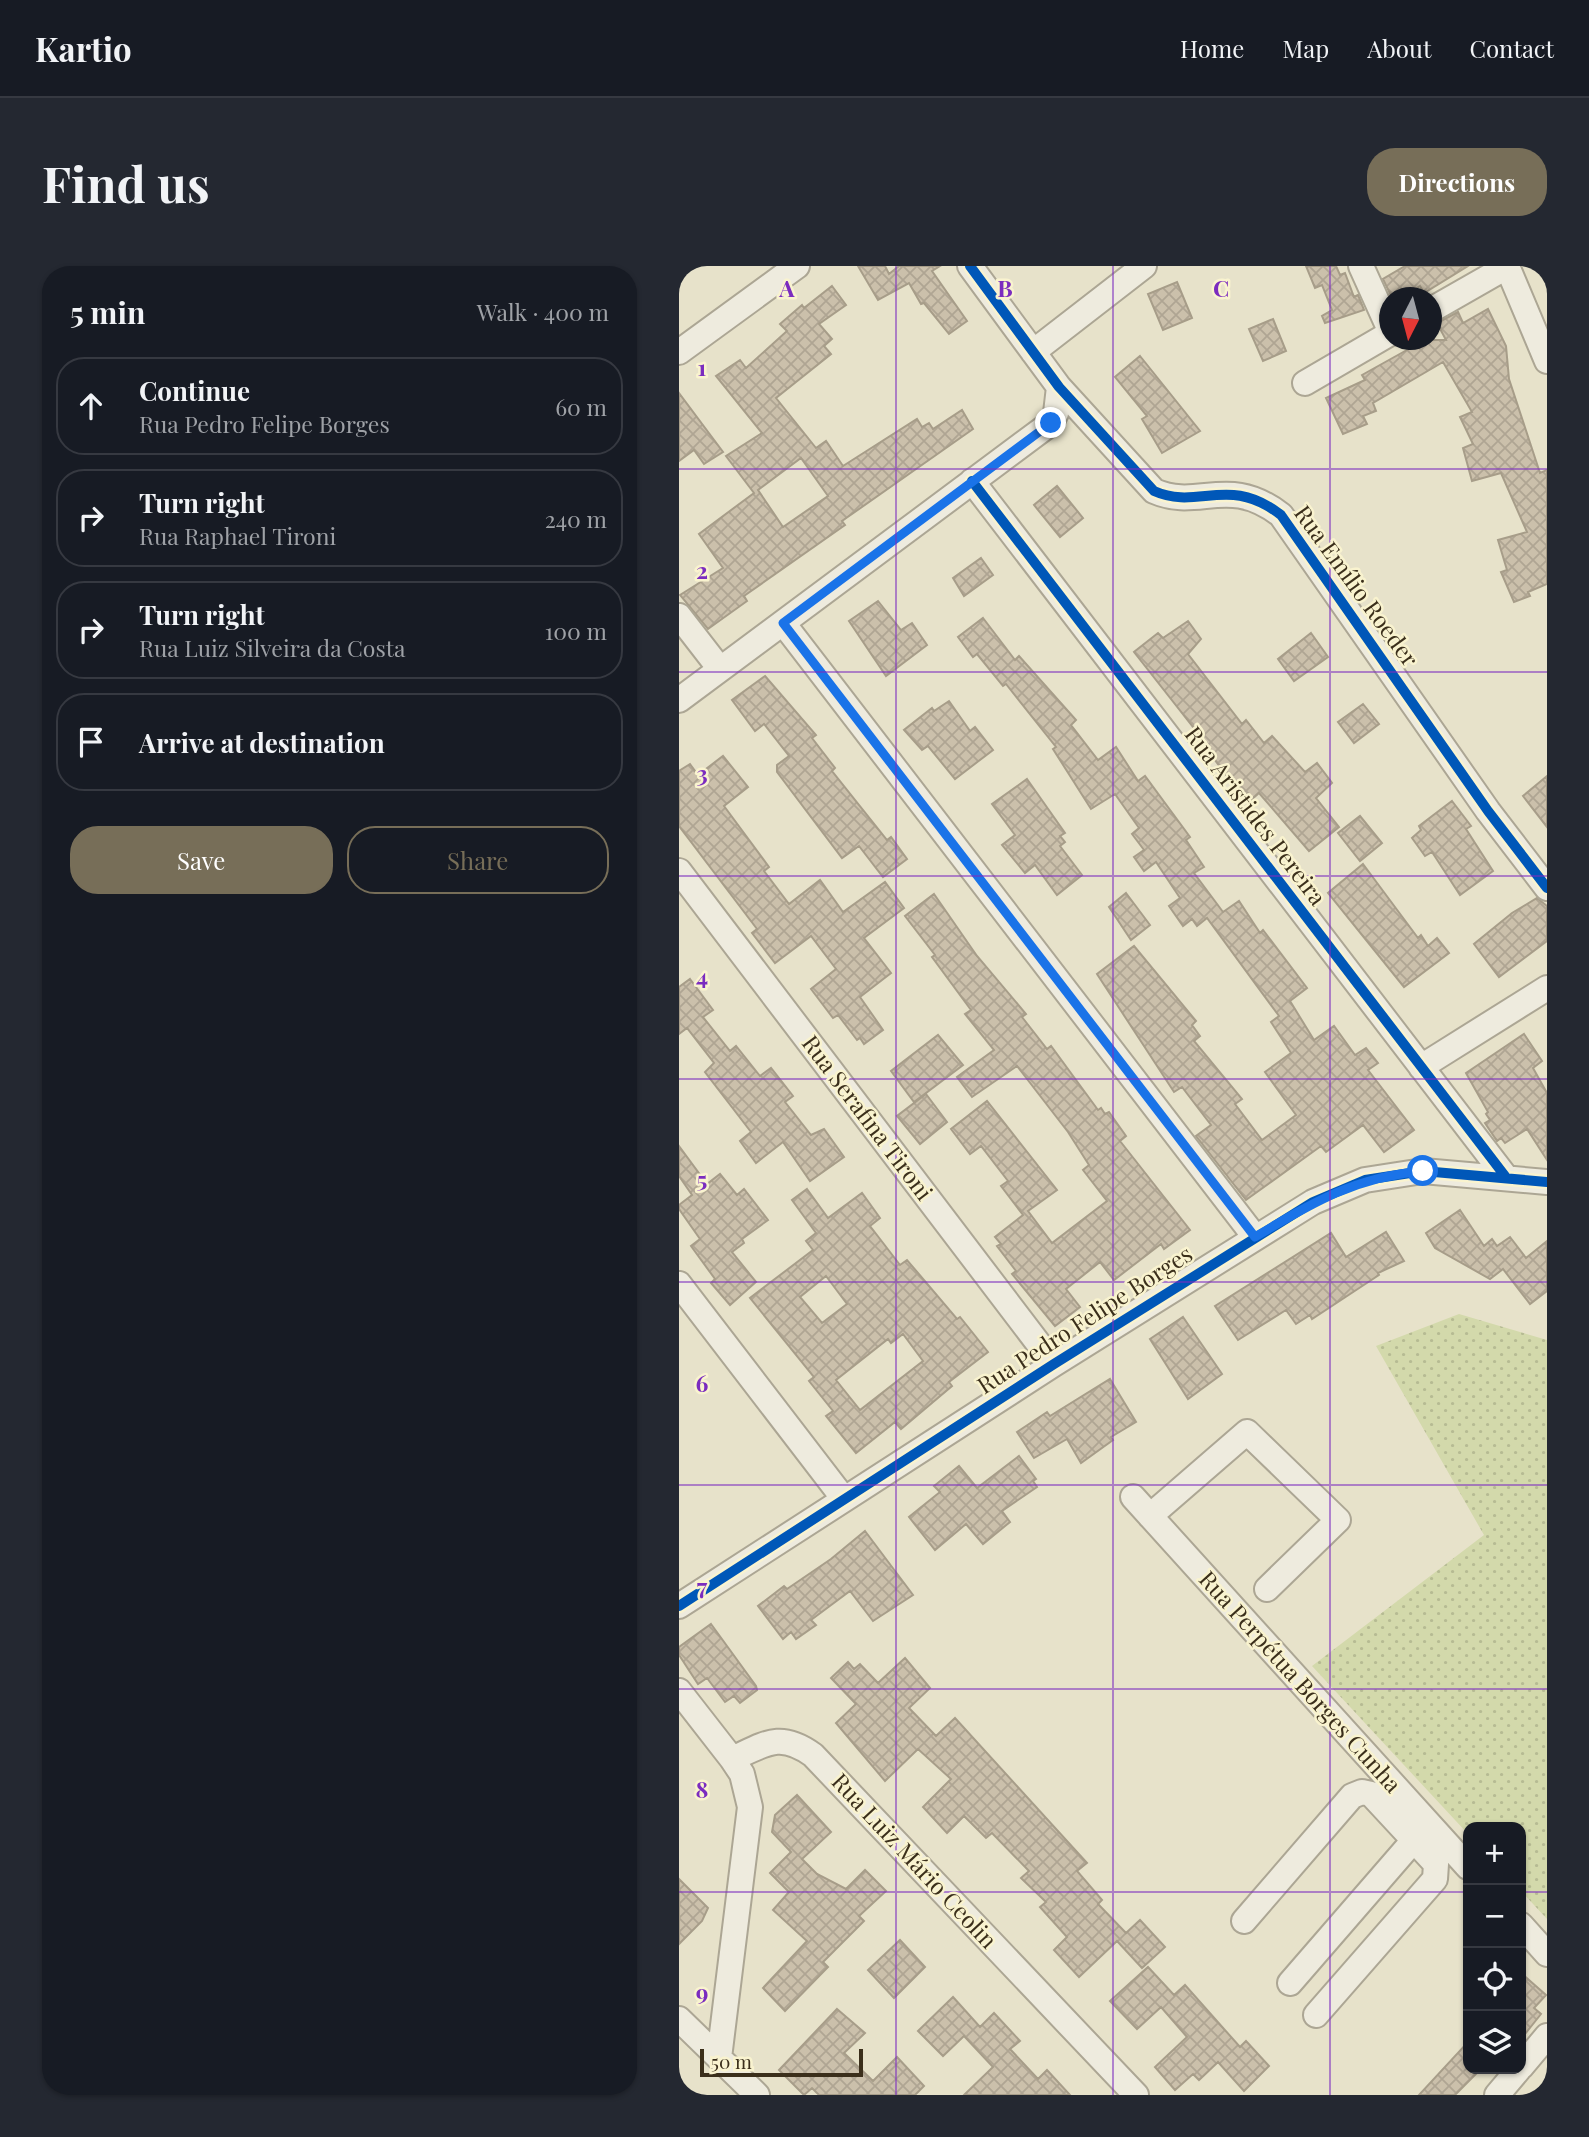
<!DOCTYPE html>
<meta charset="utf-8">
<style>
body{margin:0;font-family:"Playfair Display",serif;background:#242831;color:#f1f3f6}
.controls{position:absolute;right:21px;bottom:21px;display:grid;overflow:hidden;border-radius:14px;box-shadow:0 2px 5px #0004}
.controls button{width:63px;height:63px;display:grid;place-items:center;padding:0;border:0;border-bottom:2px solid #363941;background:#171b24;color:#f1f3f6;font:35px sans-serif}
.compass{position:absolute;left:700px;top:21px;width:63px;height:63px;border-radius:50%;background:#171b24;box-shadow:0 2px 5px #0004;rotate:186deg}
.scale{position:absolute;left:21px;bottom:18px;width:163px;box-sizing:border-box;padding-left:7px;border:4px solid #3b2f1b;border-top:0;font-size:19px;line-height:24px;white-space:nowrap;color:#3b2f1b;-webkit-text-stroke:5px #f9f3cf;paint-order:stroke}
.stop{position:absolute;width:21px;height:21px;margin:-16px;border:5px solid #1a73e8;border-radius:50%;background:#fff}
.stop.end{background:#1a73e8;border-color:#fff;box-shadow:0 2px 7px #0008}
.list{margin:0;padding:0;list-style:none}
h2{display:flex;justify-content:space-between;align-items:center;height:91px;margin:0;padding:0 28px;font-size:30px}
h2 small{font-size:23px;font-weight:400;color:#9ea1a6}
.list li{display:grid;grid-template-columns:46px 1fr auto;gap:21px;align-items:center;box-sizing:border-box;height:98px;margin:0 14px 14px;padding:0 14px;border:2px solid #363941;border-radius:28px}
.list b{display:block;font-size:26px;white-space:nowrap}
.list p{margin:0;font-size:23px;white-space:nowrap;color:#9ea1a6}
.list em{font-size:23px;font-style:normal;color:#9ea1a6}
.actions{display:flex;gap:14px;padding:21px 28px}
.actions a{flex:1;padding:16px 0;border:2px solid #776e58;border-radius:28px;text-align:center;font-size:24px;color:#776e58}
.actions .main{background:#776e58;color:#fff}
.icon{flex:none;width:38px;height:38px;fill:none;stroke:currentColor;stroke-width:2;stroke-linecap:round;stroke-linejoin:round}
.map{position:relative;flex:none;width:868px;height:1829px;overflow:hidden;border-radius:28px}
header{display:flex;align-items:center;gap:42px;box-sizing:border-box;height:98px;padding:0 35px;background:#171b24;border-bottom:2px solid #363941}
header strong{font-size:33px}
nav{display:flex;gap:38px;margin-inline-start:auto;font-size:24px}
.intro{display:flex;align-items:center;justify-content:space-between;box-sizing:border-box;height:168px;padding:0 42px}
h1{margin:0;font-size:49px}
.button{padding:18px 32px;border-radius:28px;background:#776e58;color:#fff;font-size:24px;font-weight:700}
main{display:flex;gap:42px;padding:0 42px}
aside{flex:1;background:#171b24;border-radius:28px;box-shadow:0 2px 5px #0004}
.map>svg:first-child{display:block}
.grass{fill:url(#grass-dots)}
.building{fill:url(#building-cross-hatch);stroke:#a79d89;stroke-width:2;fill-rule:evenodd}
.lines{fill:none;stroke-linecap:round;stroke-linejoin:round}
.minor-casing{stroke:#aca694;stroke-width:28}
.minor{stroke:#eeebde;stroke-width:24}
.cycleway-casing{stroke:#f9f3cf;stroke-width:15}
.cycleway{stroke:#0057b8;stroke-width:10}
.route{stroke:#1a73e8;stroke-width:9}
.grid{fill:none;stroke:#7b2cbf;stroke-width:2;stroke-opacity:0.55}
.labels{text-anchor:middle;stroke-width:5;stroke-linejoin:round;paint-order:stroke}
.street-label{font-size:23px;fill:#3b2f1b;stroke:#f9f3cf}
.grid-label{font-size:23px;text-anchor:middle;font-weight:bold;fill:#7b2cbf;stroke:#f9f3cf;stroke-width:5;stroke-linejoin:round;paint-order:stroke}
</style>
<header>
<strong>Kartio</strong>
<nav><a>Home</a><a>Map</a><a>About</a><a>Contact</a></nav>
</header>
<div class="intro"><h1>Find us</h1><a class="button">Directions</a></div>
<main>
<aside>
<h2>5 min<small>Walk · 400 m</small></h2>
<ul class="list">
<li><svg class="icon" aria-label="ahead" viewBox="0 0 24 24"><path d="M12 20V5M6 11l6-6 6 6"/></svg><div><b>Continue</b><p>Rua Pedro Felipe Borges</p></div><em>60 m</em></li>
<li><svg class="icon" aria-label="right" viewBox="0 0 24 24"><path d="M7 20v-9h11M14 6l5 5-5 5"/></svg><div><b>Turn right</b><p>Rua Raphael Tironi</p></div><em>240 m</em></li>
<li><svg class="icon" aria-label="right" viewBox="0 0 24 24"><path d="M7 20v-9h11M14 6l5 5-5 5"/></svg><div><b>Turn right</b><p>Rua Luiz Silveira da Costa</p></div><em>100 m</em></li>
<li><svg class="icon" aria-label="arrive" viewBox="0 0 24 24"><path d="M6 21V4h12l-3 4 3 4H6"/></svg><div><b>Arrive at destination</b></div></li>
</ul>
<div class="actions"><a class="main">Save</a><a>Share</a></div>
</aside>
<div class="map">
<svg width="868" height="1829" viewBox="0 0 868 1829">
<defs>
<pattern id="grass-dots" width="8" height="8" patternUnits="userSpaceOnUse" patternTransform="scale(1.75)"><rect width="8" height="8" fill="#d3d9ab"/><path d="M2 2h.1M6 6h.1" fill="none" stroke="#b6bb93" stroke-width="1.8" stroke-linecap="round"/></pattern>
<pattern id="building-cross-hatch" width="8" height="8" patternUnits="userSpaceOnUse" patternTransform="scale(1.75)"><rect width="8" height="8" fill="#cbc0ab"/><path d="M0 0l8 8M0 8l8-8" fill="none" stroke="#afa593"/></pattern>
</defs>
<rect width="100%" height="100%" fill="#e7e2ca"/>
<path class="grass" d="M780 1048 868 1074V1653L842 1625V1561H789V1568L633 1400 805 1269 697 1080Z"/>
<path class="building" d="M179 0H206L210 8 220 0H261L253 5 288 55 270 68 245 37 242 38 230 17 199 34Z
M627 0H657L661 9 666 7 675 31 679 29 685 44 646 57 643 50 653 44 643 19 636 22Z
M726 0H789L745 27 741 20 723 32H713L704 13Z
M498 16 513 52 484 64 469 28Z
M153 20 167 39 140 58 153 73 145 80 152 88 97 132 137 182 147 175 164 200 238 153 243 161 250 157 254 163 283 144 294 163 163 255 166 259 65 330 68 335 29 363 1 329 44 302 20 268 75 227 47 190 83 167 37 110 61 94 67 102 108 65 101 58 123 39 125 42ZM122 192 149 230 104 261 79 224Z
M809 43 827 80 830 113 861 207 868 204V318L849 326 851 330 835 336 822 306 828 304 819 274 848 266 822 207 793 215 784 182 794 178 781 151 793 146 764 96 694 137 697 145 684 150 688 158 664 168 647 132 686 114 683 109 735 80 731 74H767L758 57 779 46 784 57Z
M594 53 607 85 584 95 570 63Z
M461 90 521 165 483 187 463 153 468 150 436 111Z
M0 127 44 186 25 198 15 184 0 195Z
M378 220 404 252 381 271 355 239Z
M302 292 314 309 285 330 274 312Z
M199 335 222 364 233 357 248 379 207 410 170 355Z
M304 352 336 394 340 390 397 454 392 459 419 494 437 481 459 515 466 510 511 571 507 574 525 601 515 607 544 646 560 635 581 667 584 664 628 722 611 735 635 774 655 760 676 789 687 782 699 797 689 804 735 864 705 886 684 859 647 886 642 880 567 934 517 870 532 859 503 821 495 826 418 708 455 680 517 755 513 759 521 770 515 775 563 833 556 838 583 874 617 849 586 806 612 787 592 756 600 750 528 652 518 660 513 653 504 660 490 640 501 632 477 596 465 605 455 591 465 584 453 568 460 562 436 528 412 543 374 483 377 481 327 418 324 420 298 388 294 391 279 371Z
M509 355 522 373 509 388 563 458 567 454 585 477 593 470 626 506 638 497 653 517 637 532 660 561 630 585 580 527 572 534 549 508 547 509 530 486 532 484 455 386 479 367 484 372Z
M632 367 649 391 615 415 599 393Z
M86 410 137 469 133 472 156 502 153 505 208 574 212 571 228 593 204 611 180 580 163 592 98 506V499L110 490 85 458 76 465 53 434Z
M270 435 291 465 296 461 314 484 276 513 249 480 243 484 225 464 253 442 255 445Z
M684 438 700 458 675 477 659 456Z
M44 490 69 521 45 540 90 601 85 605 110 638 141 614 164 646 206 616 225 642 185 672 212 707 181 731 204 764 185 778 181 772 178 774 159 749 154 752 132 723 157 703 132 670 96 697 73 667 78 663 0 560V505L11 498 19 509Z
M868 510V561L844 530Z
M348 513 386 567 381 570 386 576 381 580 403 609 378 629 356 599 346 607 323 579 336 569 313 538Z
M773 535 792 560 787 563 814 605 781 629 753 586 746 590 733 572 742 564 740 560Z
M681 550 703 577 681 595 659 567Z
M684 598 739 672 742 669 749 680 758 672 770 687 725 721 649 627Z
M447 627 471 659 452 674 430 641Z
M255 628 298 690 347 748 343 751 368 783 372 780 419 844 422 842 426 848 430 846 447 870 441 875 511 964 485 983 482 978 435 1014 421 996 387 1023 401 1041 376 1060 333 1008 337 1005 318 980 322 978 316 971 344 949 322 920 329 915 302 880 291 888 272 863 308 835 378 924 349 945 373 977 428 935 404 904 410 899 389 866 338 800 293 831 278 811 315 784 286 748 292 744 253 691 256 689 226 650Z
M858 632 868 640V675L820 711 795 678 833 647Z
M11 713 34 744 24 751 51 785 57 780 81 810 92 802 114 830 106 836 132 869 145 863 165 891 131 915 104 876 77 897 61 875 72 866 26 806 35 797 8 762 0 768V721Z
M845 768 863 795 854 802 868 827V894L848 863 826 877 822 872 818 875 806 857 811 854 807 848 809 846 787 807Z
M259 769 284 799 235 836 212 805Z
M247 828 268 856 241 878 218 850Z
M0 880 28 918 41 908 58 929 65 923 89 954 63 973 65 977 53 986 77 1016 51 1039 32 1017 36 1013 12 980 21 973 0 943V939L13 929 0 910Z
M128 923 149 952 183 927 201 952 191 960 221 999 228 994 278 1053 281 1051 309 1086 270 1116 273 1120 222 1163 216 1156 177 1187 147 1150 154 1145 130 1115 135 1111 71 1032 134 984 127 975 137 967 113 934ZM147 1010 168 1038 143 1057 121 1031ZM224 1068 244 1095 181 1144 157 1114 209 1073 212 1077Z
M781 944 805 980 813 973 818 980 831 971 847 992 868 975V1025L851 1038 824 1003 811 1013 756 982 747 967Z
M707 966 725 995 699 1007 700 1009 633 1053 631 1049 617 1058 607 1044 559 1074 536 1040 652 967 667 991Z
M504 1051 543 1108 509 1133 471 1073Z
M431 1113 457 1156 432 1171 434 1174 402 1197 388 1173 355 1192 338 1166 368 1146 371 1150Z
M340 1190 357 1213 354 1215 358 1221 323 1245 331 1256 304 1278 287 1258 256 1284 230 1251 261 1226 255 1220 280 1200 298 1222Z
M186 1265 234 1329 194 1355 171 1325 132 1354 137 1359 117 1373 112 1366 104 1373 79 1340 105 1320 108 1323 152 1293Z
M32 1358 77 1420 78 1424 61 1437 55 1430 46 1436 28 1412 19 1418 0 1389V1381Z
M226 1392 251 1422 230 1442 257 1470 276 1452 408 1597 398 1605 423 1634 419 1638 447 1667 461 1654 486 1681 463 1702 438 1675 400 1711 375 1684 388 1671 361 1641 367 1636 342 1612 350 1605 313 1567 307 1572 285 1550 268 1567 244 1541 272 1513 239 1483 206 1515 157 1457 177 1438 152 1412 169 1396 175 1403 181 1398 199 1417Z
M118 1529 152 1566 123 1593 138 1608 167 1623 186 1604 207 1625 180 1650 185 1655 144 1696 149 1701 106 1745 84 1722 128 1675 94 1644 110 1626 91 1607 112 1586 93 1566 96 1549Z
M0 1613 29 1642 23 1655 0 1678Z
M221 1674 246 1701 215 1732 189 1704Z
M469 1701 495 1729 506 1719 561 1781 567 1775 590 1800 565 1825 539 1796 520 1814 514 1808 496 1824 476 1801 508 1771 482 1741 458 1763 431 1735Z
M842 1707 867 1729 855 1742 862 1748 842 1773Z
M274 1731 301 1761 315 1747 341 1775 331 1783 359 1813 368 1804 391 1829H285L314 1801 285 1770 264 1790 239 1765Z
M158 1743 186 1767 165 1787 194 1815 218 1791 245 1820 236 1829H140L133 1822 125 1829 100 1804Z
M789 1776V1803L800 1805 776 1829H740Z"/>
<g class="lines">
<defs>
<path id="minor" d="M291 0 380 121 475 225C520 245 549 208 602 249L809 545 868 622
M682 0 710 62
M828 0 868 95
M752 44 829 0
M0 86 118 0
M354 86 465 0
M626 117 710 68
M293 215 826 910
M0 350 41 403
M104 357 576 971
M0 434 372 157 377 147 380 121
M0 605 375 1098
M742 801 868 722
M0 1018 165 1233
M454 1231 789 1601
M471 1250 568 1166 659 1254 588 1323
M0 1340 375 1098 634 936 686 914 744 905 868 916
M0 1425 53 1493C86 1478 101 1465 134 1489L457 1829
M565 1655 673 1530 683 1526 692 1528 757 1598 756 1613 637 1749
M842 1659 868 1688
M611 1717 735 1574
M0 1753 78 1829
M40 1792 71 1541 63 1508 53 1493
M842 1801 868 1770
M818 1829 840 1803"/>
</defs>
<use href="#minor" class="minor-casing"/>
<use href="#minor" class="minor"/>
<defs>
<path id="cycleway" d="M291 0 380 121 475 225C520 245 549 208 602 249L809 545 868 622
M293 215 826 910
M0 1340 375 1098 634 936 686 914 744 905 868 916"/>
</defs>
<use href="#cycleway" class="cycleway-casing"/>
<use href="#cycleway" class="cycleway"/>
</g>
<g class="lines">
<path class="route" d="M372 157 104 357 576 971C633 937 676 911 744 905"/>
</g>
<path class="grid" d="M217 0V1829M434 0V1829M651 0V1829M0 203H868M0 406H868M0 610H868M0 813H868M0 1016H868M0 1219H868M0 1423H868M0 1626H789M842 1626H868"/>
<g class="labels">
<g class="street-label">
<text transform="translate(677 320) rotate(54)" y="8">Rua Emílio Roeder</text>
<text transform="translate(576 550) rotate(53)" y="8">Rua Aristides Pereira</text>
<text transform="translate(188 852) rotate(53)" y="8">Rua Serafina Tironi</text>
<text transform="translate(406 1054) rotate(-33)" y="8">Rua Pedro Felipe Borges</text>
<text transform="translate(621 1416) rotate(48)" y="8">Rua Perpétua Borges Cunha</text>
<text transform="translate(235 1595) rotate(47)" y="8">Rua Luiz Mário Ceolin</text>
</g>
</g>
<g class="grid-label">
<text x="108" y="31">A</text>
<text x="326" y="31">B</text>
<text x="542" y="31">C</text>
<text x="23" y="110">1</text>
<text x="23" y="313">2</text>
<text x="23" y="516">3</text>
<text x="23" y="719">4</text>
<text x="23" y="922">5</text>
<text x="23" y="1126">6</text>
<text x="23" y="1329">7</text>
<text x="23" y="1532">8</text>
<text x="23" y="1735">9</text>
</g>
</svg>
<div class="controls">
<button>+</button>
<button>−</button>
<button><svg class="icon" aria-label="locate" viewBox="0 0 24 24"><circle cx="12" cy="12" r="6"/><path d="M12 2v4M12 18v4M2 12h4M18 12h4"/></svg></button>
<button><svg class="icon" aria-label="layers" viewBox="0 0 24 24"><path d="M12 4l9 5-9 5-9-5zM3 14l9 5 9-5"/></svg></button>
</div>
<svg class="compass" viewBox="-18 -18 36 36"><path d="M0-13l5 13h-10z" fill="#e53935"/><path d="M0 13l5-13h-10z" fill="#9ea1a6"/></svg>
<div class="scale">50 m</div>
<div class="stop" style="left:744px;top:905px"></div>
<div class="stop end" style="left:372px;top:157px"></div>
</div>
</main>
